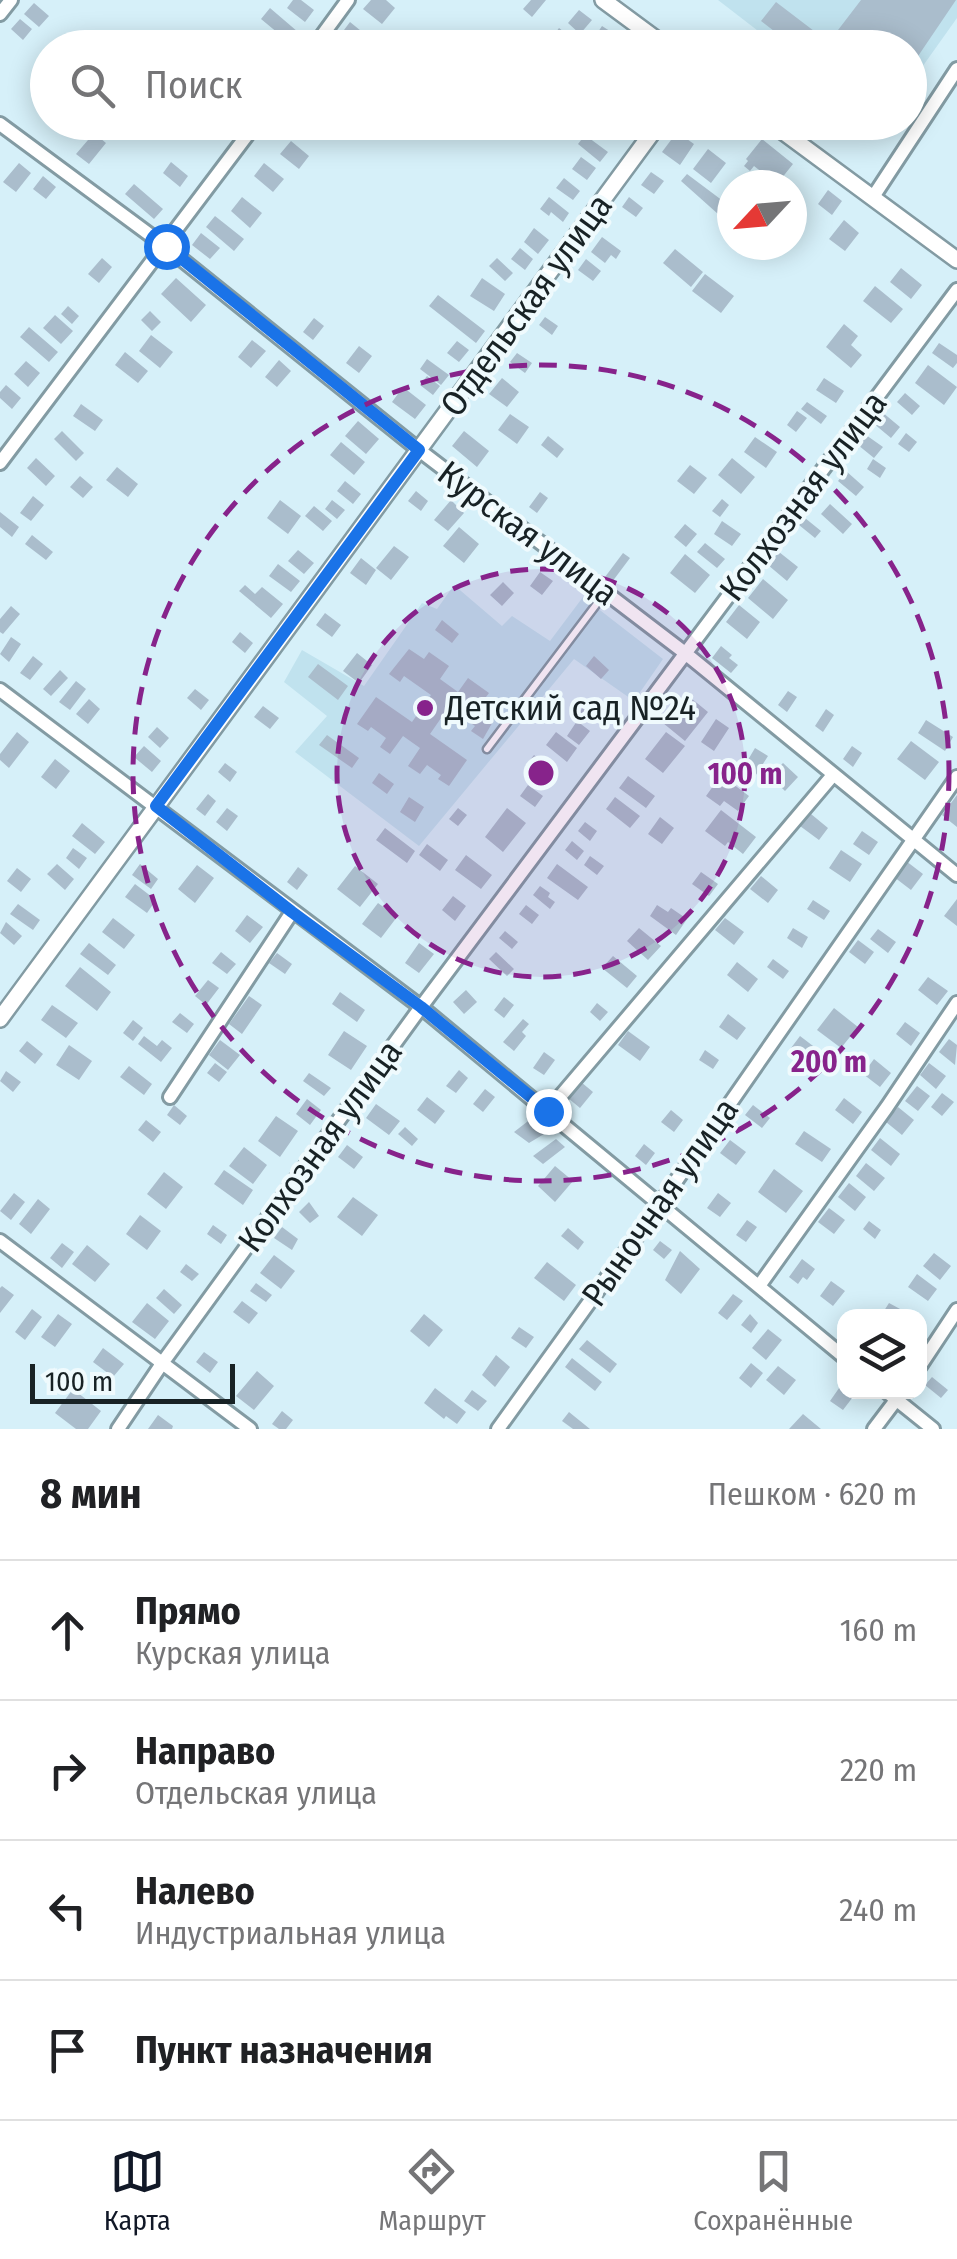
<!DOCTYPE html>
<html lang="ru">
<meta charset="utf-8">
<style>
body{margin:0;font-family:"Fira Sans Condensed",sans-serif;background:#f6f6f6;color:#202124}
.controls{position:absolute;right:30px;bottom:30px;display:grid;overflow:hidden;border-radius:20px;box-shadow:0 5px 25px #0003}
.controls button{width:90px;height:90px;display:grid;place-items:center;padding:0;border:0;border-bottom:2px solid #e0e0e0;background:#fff;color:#202124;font:50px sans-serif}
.compass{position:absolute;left:717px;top:170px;width:90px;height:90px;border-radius:50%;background:#fff;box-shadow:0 5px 25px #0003;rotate:244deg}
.scale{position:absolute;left:30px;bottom:25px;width:205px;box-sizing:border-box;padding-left:10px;border:5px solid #182225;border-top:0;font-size:28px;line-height:35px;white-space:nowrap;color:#182225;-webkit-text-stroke:8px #effafd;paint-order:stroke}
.stop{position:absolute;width:30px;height:30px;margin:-22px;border:8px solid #1a73e8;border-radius:50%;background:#fff}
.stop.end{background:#1a73e8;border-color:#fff;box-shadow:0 2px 10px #0008}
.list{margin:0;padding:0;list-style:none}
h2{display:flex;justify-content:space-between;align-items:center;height:130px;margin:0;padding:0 40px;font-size:42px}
h2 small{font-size:32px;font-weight:400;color:#757577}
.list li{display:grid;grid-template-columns:65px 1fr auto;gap:30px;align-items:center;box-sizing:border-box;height:140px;padding:0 40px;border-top:2px solid #e0e0e0}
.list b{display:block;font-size:38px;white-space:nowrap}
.list p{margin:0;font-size:32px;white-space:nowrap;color:#757577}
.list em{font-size:32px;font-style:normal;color:#757577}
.icon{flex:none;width:55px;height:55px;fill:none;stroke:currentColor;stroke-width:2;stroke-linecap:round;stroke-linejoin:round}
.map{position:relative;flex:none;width:957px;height:1429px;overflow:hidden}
.search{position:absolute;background:#fff;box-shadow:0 5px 25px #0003;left:30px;right:30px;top:30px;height:110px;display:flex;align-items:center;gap:25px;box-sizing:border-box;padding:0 35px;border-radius:55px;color:#757577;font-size:38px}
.sheet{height:690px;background:#fff}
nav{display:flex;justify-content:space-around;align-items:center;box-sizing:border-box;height:140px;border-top:2px solid #e0e0e0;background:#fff;font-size:28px;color:#757577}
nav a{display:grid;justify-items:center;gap:5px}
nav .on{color:#111827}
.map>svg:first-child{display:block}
.built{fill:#c0e2ee}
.building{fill:#aabdcc}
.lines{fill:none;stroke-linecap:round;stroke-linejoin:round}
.service-casing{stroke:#839ba3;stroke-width:11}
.minor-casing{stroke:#839ba3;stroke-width:18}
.tertiary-casing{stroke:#839ba3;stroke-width:20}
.service{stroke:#fff;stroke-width:6}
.minor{stroke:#fff;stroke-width:12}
.tertiary{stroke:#fff;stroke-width:15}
.route{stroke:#1a73e8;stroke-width:12}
.ring{fill:none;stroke:#87238b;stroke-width:5;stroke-dasharray:18 12}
.poi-dot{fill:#87238b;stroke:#effafd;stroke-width:4}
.labels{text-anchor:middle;stroke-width:8;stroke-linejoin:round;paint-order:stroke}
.street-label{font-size:35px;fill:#182225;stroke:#effafd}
.poi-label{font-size:35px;fill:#182225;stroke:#effafd;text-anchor:start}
.centre{fill:#87238b;stroke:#effafd;stroke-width:5}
.ring-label{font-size:30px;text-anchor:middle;font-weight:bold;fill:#87238b;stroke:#effafd;stroke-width:8;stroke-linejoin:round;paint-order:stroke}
</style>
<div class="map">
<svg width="957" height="1429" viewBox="0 0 957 1429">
<rect width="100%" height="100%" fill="#d6f0f9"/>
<path class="built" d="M718 0H957V18L910 84V48L779 47Z
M454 585 502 626 512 616 550 641 583 597 663 659 634 701 574 659 419 846 295 752 327 716 284 682 302 650 364 686 422 603 437 609Z"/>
<path class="building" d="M293 0H301L314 10 305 22 287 8Z
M371 0H386L395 8 382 24 363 9Z
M531 0H546L532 17 523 9Z
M861 0H956L910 68V48H853L835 34Z
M776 2 814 31 801 48H796L761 21Z
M34 3 49 16 39 27 24 14Z
M270 8 298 32 290 43 261 19Z
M579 10 592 20 580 34 568 23Z
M20 19 32 29 23 40 11 29Z
M350 22 377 44 374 48H365L344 30Z
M602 26 616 35 608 48 594 38Z
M559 28 574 40 569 48H560L550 40Z
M208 122 220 131 214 140 201 131Z
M677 132 694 144 680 165 662 152Z
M94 133 106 143 89 164 76 154Z
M585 135 608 152 600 162 578 144Z
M762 139 793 164 781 179 775 174 771 179 754 166 750 171 744 166 748 161 746 159Z
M291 141 309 156 299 169 280 154Z
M708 149 726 163 711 183 693 169Z
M581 157 596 168 587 180 572 169Z
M171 162 188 176 180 187 163 173Z
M19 163 31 173 16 192 3 182Z
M264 163 284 179 273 192 254 176Z
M651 172 664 181 654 194 641 185Z
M687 174 727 204 718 214 681 181Z
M43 176 56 187 46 199 33 189Z
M564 178 580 191 573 200 556 188Z
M134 184 163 209 154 219 125 194Z
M828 190 842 201 832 215 818 204Z
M242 197 262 213 250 228 231 211Z
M549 197 569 213 563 222 551 212 549 216 540 209Z
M629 197 643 208 636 217 622 207Z
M215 216 244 239 234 251 206 227Z
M844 220 859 233 845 251 829 239Z
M534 228 549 240 538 254 524 242Z
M201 233 220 248 210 259 192 245Z
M602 237 621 251 616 259 611 255 605 263 591 252Z
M520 248 533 259 525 270 511 259Z
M675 249 703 272 691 287 663 263Z
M102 258 112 267 99 283 88 274Z
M497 258 513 273 505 281 489 266Z
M586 259 601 271 593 281 578 270Z
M901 268 922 285 911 299 890 282Z
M705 274 734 296 721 313 692 291Z
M176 278 206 305 191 322 161 294Z
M482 278 505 294 494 311 470 296Z
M875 286 903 309 891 323 863 301Z
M438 295 485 331 476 343 429 306Z
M68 306 79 316 72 324 61 314Z
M150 311 161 322 152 331 141 320Z
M55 315 73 331 61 344 43 328Z
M545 317 558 326 552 335 539 325Z
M314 318 324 326 313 340 303 332Z
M844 324 858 336 851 345 862 355 851 368 826 347Z
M29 327 58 352 49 362 20 337Z
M151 335 173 352 160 368 139 351Z
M252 340 266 351 251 368 238 357Z
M457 341 469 350 459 362 447 353Z
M939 343 957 355V363L953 368 932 353Z
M359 346 372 356 359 373 346 363Z
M125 352 148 371 138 383 115 365Z
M517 353 532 363 525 373 510 362Z
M427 359 449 375 441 385 420 369Z
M279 360 291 371 277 387 265 377Z
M26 361 40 373 28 387 14 374Z
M928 365 957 387 944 405 915 383Z
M427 376 440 386 433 395 420 385Z
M502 378 519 392 507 407 489 394Z
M824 378 844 391 836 403 816 390Z
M6 385 21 398 12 409 0 398V392Z
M403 387 426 405 415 419 392 402Z
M905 393 920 406 912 415 897 402Z
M807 402 827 416 821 424 801 409Z
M81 404 103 420 95 431 73 416Z
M797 411 807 418 796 432 787 425Z
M882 412 900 427 891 438 873 423Z
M510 414 529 427 517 444 498 430Z
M358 421 379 439 366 454 345 436Z
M62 431 84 453 76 461 54 439Z
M464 431 489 451 477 467 452 446Z
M906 433 917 442 909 452 898 444Z
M866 435 883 447 874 458 858 445Z
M548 436 564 449 557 458 541 445Z
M755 437 777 452 766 468 744 452Z
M341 442 365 462 354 475 330 455Z
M36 458 55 476 46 486 27 468Z
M732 458 755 477 741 494 718 475Z
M873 459 886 468 880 478 867 469Z
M690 465 707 478 694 494 677 481Z
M117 467 138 484 128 497 106 480Z
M846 471 864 487 856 496 838 481Z
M80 476 93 487 83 498 70 487Z
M345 481 361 494 353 504 337 491Z
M416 491 428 501 421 511 408 501Z
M540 492 548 498 537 513 529 507Z
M33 496 44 505 31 521 20 513Z
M722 499 729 505 720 517 712 511Z
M280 500 301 516 288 534 267 518Z
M332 500 345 510 337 519 325 509Z
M451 500 464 513 448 531 434 520Z
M830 504 852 524 843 534 821 514Z
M314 506 332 521 323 531 305 516Z
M0 512 19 527 12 537 0 527Z
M805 518 821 531 815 538 799 525Z
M722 521 741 534 732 546 714 534Z
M685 524 697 534 686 547 674 537Z
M459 527 479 544 464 563 443 546Z
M32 535 53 552 46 560 25 544Z
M705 543 725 559 717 568 697 552Z
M394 546 409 557 391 580 376 568Z
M298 550 314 563 304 574 288 561Z
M779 552 798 567 787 581 768 565Z
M623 553 630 558 612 582 605 577Z
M685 554 710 575 695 593 670 573Z
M361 558 376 570 366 585 350 573Z
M278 564 300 581 291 592 269 576Z
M540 572 553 581 542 595 530 586Z
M763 579 788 600 773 619 748 598Z
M503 582 514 593 502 606 490 595Z
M245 585 255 594 262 587 283 604 271 618 239 591Z
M739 605 760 622 747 639 726 622Z
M11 606 20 614 3 634 0 632V619Z
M325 613 341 625 332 637 316 625Z
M442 620 459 634 452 643 435 630Z
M240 632 253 643 245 653 232 642Z
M11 637 21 644 9 662 0 654Z
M721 646 732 655 729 658 738 665 731 673 712 658Z
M409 649 424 659 429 652 449 666 440 679 458 692 468 678 489 693 483 701 499 711 483 739 471 731 475 726 448 708 430 734 467 760 449 786 438 779 441 775 427 765 420 774 408 766 420 748 403 736 390 754 380 747 386 738 371 727 368 731 357 724 376 697 412 722 431 695 404 676 400 682 389 674Z
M357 653 372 665 359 683 343 671Z
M33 656 43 664 30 680 20 673Z
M594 656 609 670 601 679 586 666Z
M318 664 348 686 338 700 308 677Z
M60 670 68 678 51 696 43 689Z
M76 681 86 689 70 710 59 702Z
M195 689 209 700 201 710 187 698Z
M788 691 797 697 787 712 778 705Z
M686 694 708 712 685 741 663 723Z
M89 699 100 709 88 724 76 714Z
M585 704 599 715 593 723 579 713Z
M263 706 279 718 270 729 254 717Z
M826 709 834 715 823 732 815 726Z
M716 719 729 728 714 751 701 742Z
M926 720 953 737 945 751 918 733Z
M577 721 590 731 579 745 567 736Z
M157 727 169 738 160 748 148 737Z
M17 732 29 742 9 768 0 760V754Z
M556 732 577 748 567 762 546 745Z
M666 732 685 746 663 773 645 759Z
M327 735 359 758 352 768 319 745Z
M911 741 939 762 925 780 897 759Z
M144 746 161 761 152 772 134 757Z
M852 746 862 753 853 767 843 759Z
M755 748 768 756 754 778 742 770Z
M534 755 558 773 549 784 525 766Z
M55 759 70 771 56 789 41 777Z
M225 763 237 772 230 782 218 772Z
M783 763 798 777 785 791 770 776Z
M379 773 394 784 387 794 372 783Z
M721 775 749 796 738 811 724 801 720 806 706 796Z
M628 776 655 796 646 808 619 788Z
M528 785 543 796 535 807 520 796Z
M208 794 216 801 205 816 196 809Z
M957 795V827L942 815Z
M409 797 424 807 415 822 400 812Z
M615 797 640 816 630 828 606 809Z
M227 808 238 816 227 831 216 822Z
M458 808 467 815 458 826 449 819Z
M507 808 526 823 503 852 485 837Z
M721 810 756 837 743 854 728 842 725 846 705 831Z
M811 814 828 828 819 840 800 826Z
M660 817 674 828 662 844 648 834Z
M585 822 597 831 590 841 578 831Z
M82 823 105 842 95 854 72 836Z
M385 828 415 851 407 863 376 840Z
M862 831 878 842 869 855 853 844Z
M572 841 584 851 577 860 565 850Z
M427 844 448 860 440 871 419 855Z
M73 848 87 858 79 869 66 858Z
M841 850 862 864 850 882 829 868Z
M466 855 492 875 481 889 455 870Z
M590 856 604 866 597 875 584 865Z
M906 861 923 874 911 890 894 877Z
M57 864 74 879 65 890 47 874Z
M140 864 158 879 151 889 132 875Z
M557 864 588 887 578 900 547 878Z
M197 865 214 878 195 903 178 889Z
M355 866 378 884 360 907 337 889Z
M298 867 308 875 297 890 287 882Z
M17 868 31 879 21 892 7 881Z
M701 872 718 884 709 896 692 884Z
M761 876 778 890 768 903 750 889Z
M135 884 156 900 147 913 125 897Z
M540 886 550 893 548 897 555 902 550 909 533 895Z
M453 896 466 906 455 921 442 910Z
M957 899V926L944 916Z
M813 900 830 911 824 920 807 909Z
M378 903 397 917 381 938 362 924Z
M18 904 40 920 33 930 10 914Z
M526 905 539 915 532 924 519 914Z
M657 905 668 912 671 908 687 919 676 935 650 916Z
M247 915 263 927 250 943 235 931Z
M113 918 135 935 124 949 102 932Z
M725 918 744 932 734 945 715 930Z
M6 922 22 936 14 945 0 933Z
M639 928 661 946 648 960 627 941Z
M793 928 808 937 802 948 787 938Z
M878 929 896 942 888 953 870 939Z
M505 931 518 942 512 949 499 938Z
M858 940 874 952 865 964 849 952Z
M89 943 116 965 108 975 80 954Z
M419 943 434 954 419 973 405 963Z
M221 952 236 964 227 974 212 963Z
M496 952 514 969 507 976 489 959Z
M277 953 292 964 285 974 269 963Z
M613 956 637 976 627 988 602 968Z
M773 959 789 971 783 979 767 967Z
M737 962 758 979 748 992 727 975Z
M80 967 111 992 97 1011 65 986Z
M928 977 948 991 937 1005 918 990Z
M208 980 219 988 206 1005 195 996Z
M466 990 477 1002 464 1014 453 1002Z
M340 992 365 1010 357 1022 332 1004Z
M249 996 262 1005 242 1034 229 1024Z
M504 997 514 1005 504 1018 494 1010Z
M597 1003 608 1012 600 1021 590 1012Z
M52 1005 78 1023 66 1038 41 1020Z
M834 1008 858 1027 841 1048 817 1030Z
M180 1013 194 1024 187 1033 172 1022Z
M728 1014 746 1028 737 1040 719 1027Z
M523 1019 529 1024 522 1032 526 1036 514 1051 503 1042Z
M133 1020 143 1028 133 1041 123 1033Z
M905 1022 920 1033 911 1046 896 1034Z
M344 1031 367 1046 351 1070 328 1055Z
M628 1031 650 1047 640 1061 618 1045Z
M144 1036 157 1046 162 1040 172 1048 161 1062 138 1044Z
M800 1036 817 1049 808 1060 791 1048Z
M949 1039 957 1045 955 1065 939 1052Z
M220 1040 240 1055 228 1070 209 1055Z
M27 1041 43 1054 35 1064 19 1051Z
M69 1045 92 1061 79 1080 56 1065Z
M705 1050 719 1060 713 1069 699 1060Z
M544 1052 555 1060 544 1075 533 1068Z
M874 1059 891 1073 880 1087 863 1074Z
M215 1063 227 1072 219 1082 207 1073Z
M929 1063 946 1076 936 1089 920 1075Z
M129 1066 152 1084 144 1095 120 1077Z
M459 1070 468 1078 456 1093 446 1086Z
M6 1071 21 1082 13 1092 0 1081Z
M309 1073 331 1088 324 1096 303 1081Z
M581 1082 593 1092 580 1108 568 1098Z
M917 1086 930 1096 918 1111 905 1101Z
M485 1089 495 1097 483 1112 473 1104Z
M942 1093 954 1102 942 1116 931 1107Z
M427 1097 445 1111 435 1124 417 1110Z
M844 1098 862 1112 853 1124 835 1110Z
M307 1099 321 1110 310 1125 296 1114Z
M376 1104 400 1121 389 1135 366 1118Z
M174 1105 187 1116 180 1125 167 1115Z
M753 1105 770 1118 762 1128 745 1115Z
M898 1107 914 1120 902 1135 886 1122Z
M671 1110 683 1120 674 1132 661 1122Z
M276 1116 298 1131 280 1157 258 1141Z
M532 1118 544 1134 529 1143 514 1132Z
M146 1120 161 1132 153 1142 138 1130Z
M405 1127 418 1139 412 1146 398 1134Z
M804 1131 831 1149 822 1162 795 1144Z
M880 1138 900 1154 891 1166 871 1150Z
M556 1139 565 1147 543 1164 533 1156Z
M730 1140 746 1152 736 1165 720 1153Z
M644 1144 655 1153 646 1165 635 1156Z
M347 1145 363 1157 354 1169 338 1157Z
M244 1147 267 1165 253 1184 229 1166Z
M866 1163 885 1178 874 1191 856 1176Z
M555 1166 573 1181 555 1202 538 1186Z
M774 1169 803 1191 786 1213 758 1192Z
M224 1170 253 1190 243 1205 214 1184Z
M164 1172 183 1187 166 1209 147 1194Z
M849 1183 866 1197 855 1211 838 1197Z
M14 1193 25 1202 11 1220 0 1211Z
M718 1193 731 1203 720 1217 707 1208Z
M353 1197 378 1215 362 1236 337 1217Z
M38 1199 50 1209 31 1234 19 1224Z
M309 1202 319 1216 310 1223 299 1212Z
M829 1208 845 1220 834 1234 818 1222Z
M140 1215 161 1231 147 1250 126 1234Z
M747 1220 757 1227 746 1242 736 1235Z
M869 1221 881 1230 875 1239 863 1229Z
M213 1225 227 1235 221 1244 207 1234Z
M282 1227 298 1239 292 1250 274 1238Z
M568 1228 584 1242 578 1250 561 1236Z
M660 1241 672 1250 664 1259 653 1250Z
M62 1243 74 1252 62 1268 50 1258Z
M87 1245 110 1264 95 1282 72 1264Z
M680 1251 700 1269 681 1294 665 1280Z
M934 1253 951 1266 940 1280 923 1266Z
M274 1255 295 1271 281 1289 260 1273Z
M802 1259 815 1269 807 1280 803 1277 798 1284 789 1277Z
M547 1262 576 1285 564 1301 534 1278Z
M186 1264 199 1274 192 1281 180 1272Z
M917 1274 937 1289 928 1301 908 1287Z
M831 1281 845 1291 833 1306 820 1296Z
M256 1283 272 1295 266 1302 250 1291Z
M2 1286 14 1295 0 1313V1288Z
M164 1289 182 1305 174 1314 156 1298Z
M733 1294 743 1301 727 1320 718 1313Z
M242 1301 258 1313 249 1324 233 1312Z
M147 1303 169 1321 155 1339 132 1322Z
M889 1303 913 1316H886L882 1314Z
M32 1309 42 1317 25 1340 15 1332Z
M58 1314 72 1324 55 1347 41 1337Z
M424 1314 443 1330 429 1347 410 1331Z
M750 1314 758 1323 751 1333 741 1325Z
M519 1327 534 1337 526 1348 511 1338Z
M768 1329 782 1340 766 1360 752 1348Z
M587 1340 617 1364 610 1373 579 1349Z
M103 1348 124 1364 113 1377 93 1362Z
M204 1352 218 1362 210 1373 196 1362Z
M496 1355 510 1367 495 1387 482 1375Z
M572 1358 602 1382 595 1391 565 1367Z
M751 1363 763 1373 751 1388 739 1378Z
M778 1366 796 1380 784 1395 766 1380Z
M257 1371 274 1386 254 1410 236 1396Z
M932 1377 948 1390 941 1398 925 1385Z
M844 1381V1392L856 1393 843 1410 830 1401Z
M435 1388 466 1412 457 1424 446 1416 444 1419 424 1403Z
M73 1389 101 1411 88 1429H76L55 1413Z
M472 1390 487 1401 478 1411 464 1401Z
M282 1411 293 1420 286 1429H279L272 1424Z
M569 1412 590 1429H573L562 1421Z
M803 1414 821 1429H789Z
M158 1415 173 1426 172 1429H148Z"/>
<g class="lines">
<defs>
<path id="service" d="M487 749 605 593"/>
<path id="minor" d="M0 14 11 0
M313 48 348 0
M0 124 165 246 419 450 685 653 957 875
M873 197 957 69
M0 463 257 122
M0 690 421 1007 844 1357
M170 1097 292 912
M548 1111 833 775
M0 1241 250 1429
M759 1286 887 1107 957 1003
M920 1366 957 1310
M887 1392 933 1429
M118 1429 163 1362 421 1007 957 290
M498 1429 660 1204 957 777
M874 1429 902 1392"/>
<path id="tertiary" d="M603 0 668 48
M770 122 957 260
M0 1019 660 122"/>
</defs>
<use href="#service" class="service-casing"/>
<use href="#minor" class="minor-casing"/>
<use href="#tertiary" class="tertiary-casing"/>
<use href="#service" class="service"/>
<use href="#minor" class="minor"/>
<use href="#tertiary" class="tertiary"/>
</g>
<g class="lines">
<path class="route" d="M166 246 419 450 156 806 292 912 421 1007 548 1111"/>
</g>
<circle cx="541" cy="773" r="204" fill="#87238b" fill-opacity=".12"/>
<g class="ring">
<circle cx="541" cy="773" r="204"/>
<circle cx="541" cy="773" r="408"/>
</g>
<circle class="poi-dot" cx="425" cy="708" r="10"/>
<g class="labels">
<g class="street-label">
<text transform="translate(526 305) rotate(-54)" y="12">Отдельская улица</text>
<text transform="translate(803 496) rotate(-53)" y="12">Колхозная улица</text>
<text transform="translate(528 533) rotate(37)" y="12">Курская улица</text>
<text transform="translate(320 1146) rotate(-54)" y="12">Колхозная улица</text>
<text transform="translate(660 1202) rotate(-55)" y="12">Рыночная улица</text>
</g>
<g class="poi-label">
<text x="445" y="720">Детский сад №24</text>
</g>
</g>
<circle cx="541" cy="773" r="15" class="centre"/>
<g class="ring-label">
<text x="745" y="784">100 m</text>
<text x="829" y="1072">200 m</text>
</g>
</svg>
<div class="controls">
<button><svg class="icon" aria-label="layers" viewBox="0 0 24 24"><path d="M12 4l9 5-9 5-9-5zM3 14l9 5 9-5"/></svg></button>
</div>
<svg class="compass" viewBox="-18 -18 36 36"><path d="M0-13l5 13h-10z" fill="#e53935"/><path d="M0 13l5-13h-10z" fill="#757577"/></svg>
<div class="scale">100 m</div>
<div class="stop" style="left:166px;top:246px"></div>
<div class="stop end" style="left:548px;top:1111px"></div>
<div class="search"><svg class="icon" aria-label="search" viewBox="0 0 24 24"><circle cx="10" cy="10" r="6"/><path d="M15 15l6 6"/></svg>Поиск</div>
</div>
<section class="sheet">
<h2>8 мин<small>Пешком · 620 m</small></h2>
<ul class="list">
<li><svg class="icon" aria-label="ahead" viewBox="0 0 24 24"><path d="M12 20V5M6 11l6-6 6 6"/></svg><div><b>Прямо</b><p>Курская улица</p></div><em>160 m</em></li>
<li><svg class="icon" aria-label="right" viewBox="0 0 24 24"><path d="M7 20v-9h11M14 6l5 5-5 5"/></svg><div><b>Направо</b><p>Отдельская улица</p></div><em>220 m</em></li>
<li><svg class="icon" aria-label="left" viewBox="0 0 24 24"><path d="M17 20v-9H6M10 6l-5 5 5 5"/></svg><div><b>Налево</b><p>Индустриальная улица</p></div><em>240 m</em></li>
<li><svg class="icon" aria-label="arrive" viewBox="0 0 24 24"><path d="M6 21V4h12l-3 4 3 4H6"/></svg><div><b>Пункт назначения</b></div></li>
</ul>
</section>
<nav>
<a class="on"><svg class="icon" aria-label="map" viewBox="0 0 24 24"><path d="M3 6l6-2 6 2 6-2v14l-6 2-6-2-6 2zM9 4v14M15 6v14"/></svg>Карта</a>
<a><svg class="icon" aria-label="directions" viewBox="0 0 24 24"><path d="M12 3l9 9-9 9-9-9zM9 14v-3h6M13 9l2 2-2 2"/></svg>Маршрут</a>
<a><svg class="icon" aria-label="saved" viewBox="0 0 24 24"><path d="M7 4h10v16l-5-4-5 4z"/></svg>Сохранённые</a>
</nav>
